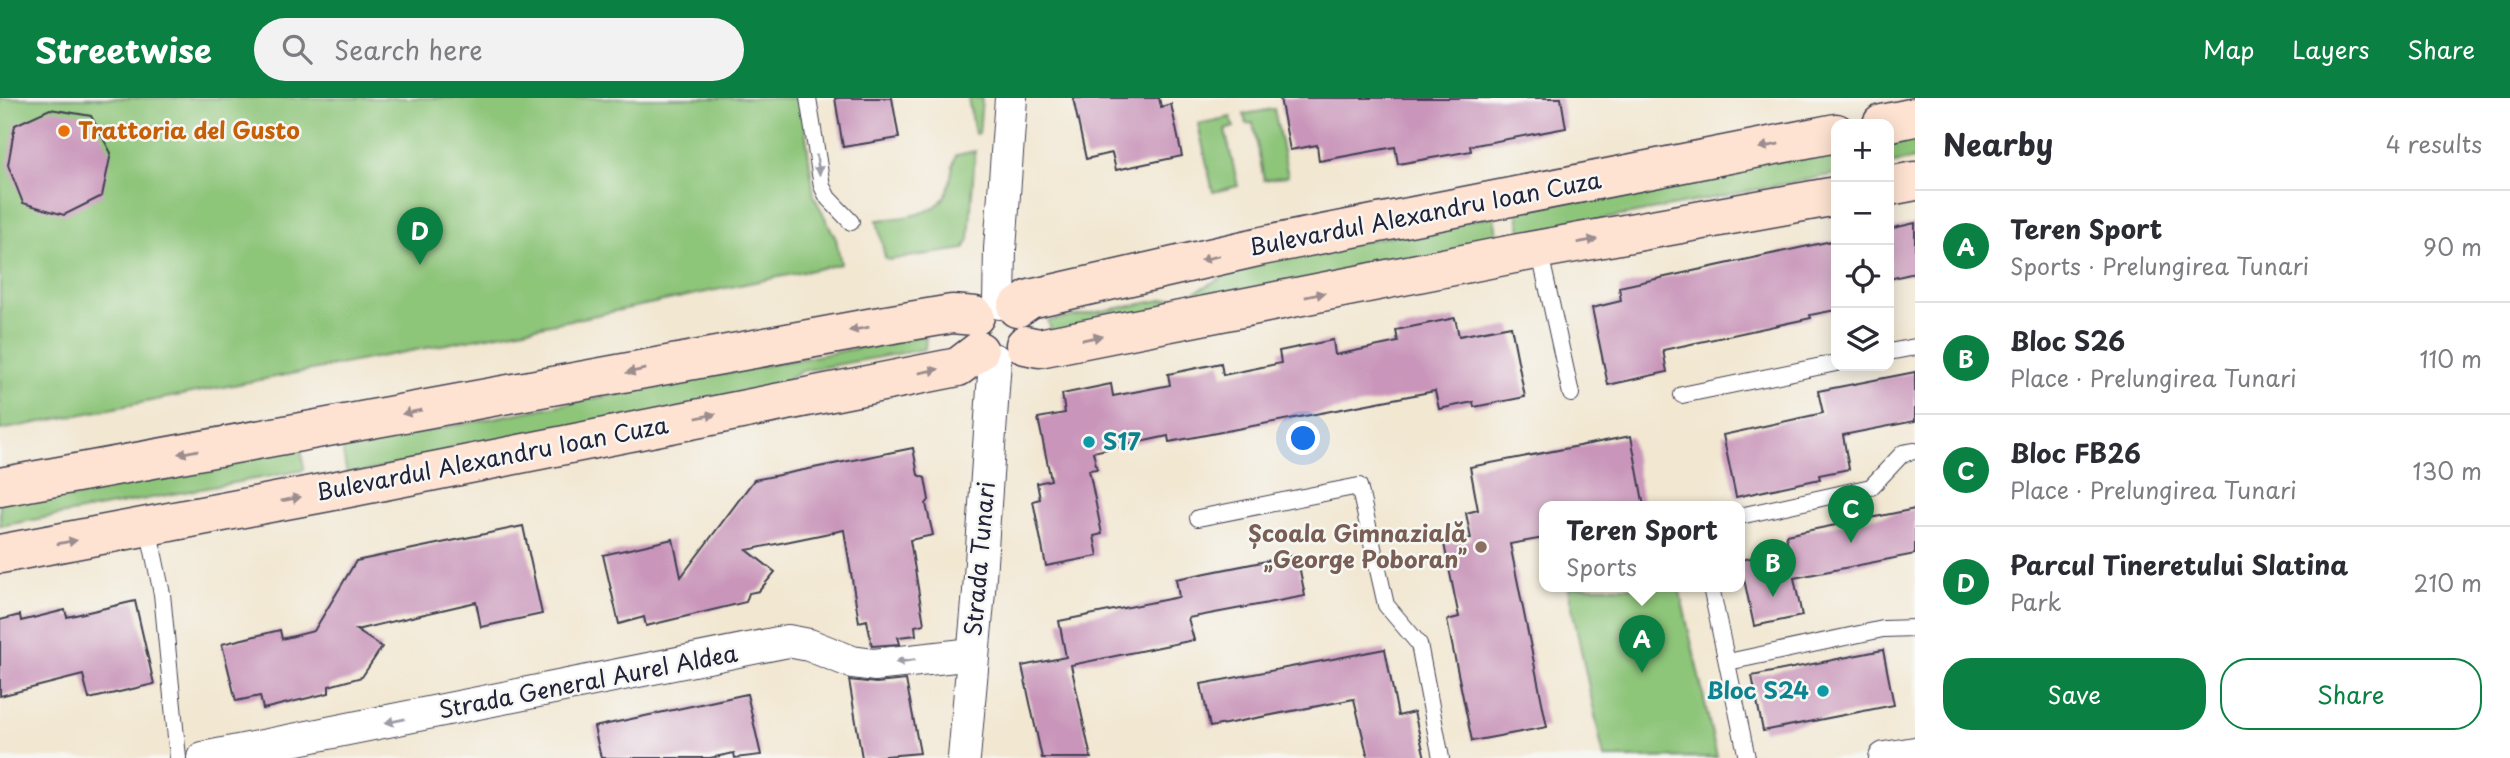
<!DOCTYPE html>
<meta charset="utf-8">
<style>
body{margin:0;font-family:"Playpen Sans",sans-serif;background:#f2f2f3;color:#2b2b33}
.controls{position:absolute;right:21px;top:21px;display:grid;overflow:hidden;border-radius:14px;box-shadow:0 4px 18px #0003}
.controls button{width:63px;height:63px;display:grid;place-items:center;padding:0;border:0;border-bottom:2px solid #e1e1e2;background:#fff;color:#2b2b33;font:35px sans-serif}
.you{position:absolute;left:1304px;top:341px;width:24px;height:24px;margin:-18px;border:5px solid #fff;border-radius:50%;background:#1a73e8;box-shadow:0 0 0 10px #1a73e833}
.badge{display:grid;place-items:center;width:46px;height:46px;border-radius:50%;background:#0b8043;color:#fff;font-size:23px;font-weight:700}
.pin{position:absolute;translate:-50% -58px;filter:drop-shadow(0 2px 4px #0008)}
.pin::after{content:'';position:absolute;top:37px;width:24px;height:21px;background:inherit;clip-path:polygon(0 0,100% 0,50% 100%)}
.popup{position:absolute;left:1539px;top:403px;width:206px;height:91px;box-sizing:border-box;display:grid;place-content:center;border-radius:14px;background:#fff;filter:drop-shadow(0 2px 5px #0005);font-size:23px;white-space:nowrap;color:#7c7c81}
.popup b{font-size:26px;color:#2b2b33}
.popup::after{content:'';position:absolute;left:50%;top:100%;margin-left:-14px;border:14px solid transparent;border-top-color:#fff}
.list{margin:0;padding:0;list-style:none}
h2{display:flex;justify-content:space-between;align-items:center;height:91px;margin:0;padding:0 28px;font-size:30px}
h2 small{font-size:23px;font-weight:400;color:#7c7c81}
.list li{display:grid;grid-template-columns:46px 1fr auto;gap:21px;align-items:center;box-sizing:border-box;height:112px;padding:0 28px;border-top:2px solid #e1e1e2}
.list b{display:block;font-size:26px;white-space:nowrap}
.list p{margin:0;font-size:23px;white-space:nowrap;color:#7c7c81}
.list em{font-size:23px;font-style:normal;color:#7c7c81}
.actions{display:flex;gap:14px;padding:21px 28px}
.actions a{flex:1;padding:16px 0;border:2px solid #0b8043;border-radius:28px;text-align:center;font-size:24px;color:#0b8043}
.actions .main{background:#0b8043;color:#fff}
.icon{flex:none;width:38px;height:38px;fill:none;stroke:currentColor;stroke-width:2;stroke-linecap:round;stroke-linejoin:round}
.map{position:relative;flex:none;width:1915px;height:660px;overflow:hidden}
header{display:flex;align-items:center;gap:42px;box-sizing:border-box;height:98px;padding:0 35px;background:#0b8043;color:#fff}
header strong{font-size:33px}
nav{display:flex;gap:38px;margin-inline-start:auto;font-size:24px}
.search{width:490px;height:63px;background:#f2f2f3;display:flex;align-items:center;gap:18px;box-sizing:border-box;padding:0 24px;border-radius:38px;color:#7c7c81;font-size:26px}
main{display:flex}
aside{flex:1;background:#fff}
.map>svg:first-child{display:block}
.green{fill:#8dc579;stroke:#58745a;stroke-width:2}
.building{fill:#c995ba}
.lines{fill:none;stroke-linecap:round;stroke-linejoin:round}
.lane-casing{stroke:#414052;stroke-width:18}
.street-casing{stroke:#414052;stroke-width:34}
.secondary-casing{stroke:#414052;stroke-width:41}
.lane{stroke:#fff;stroke-width:16}
.street{stroke:#fff;stroke-width:32}
.secondary{stroke:#fee3d2;stroke-width:38}
.oneway{fill:#9b8c8e}
.oneway2{fill:#9c9ca7}
.food-dot{fill:#e8710a;stroke:#f6f6f2;stroke-width:2.5}
.culture-dot{fill:#0f9aa8;stroke:#f6f6f2;stroke-width:2.5}
.education-dot{fill:#8d6e63;stroke:#f6f6f2;stroke-width:2.5}
.labels{text-anchor:middle;stroke-width:5;stroke-linejoin:round;paint-order:stroke}
.food-label{font-size:23px;font-weight:bold;fill:#c56008;stroke:#f6f6f2;text-anchor:start}
.street-label{font-size:23px;fill:#22223b;stroke:#f6f6f2}
.culture-label{font-size:23px;font-weight:bold;fill:#0d838f;stroke:#f6f6f2;text-anchor:start}
.education-label{font-size:23px;font-weight:bold;fill:#785e54;stroke:#f6f6f2;text-anchor:end}
</style>
<header>
<strong>Streetwise</strong>
<div class="search"><svg class="icon" aria-label="search" viewBox="0 0 24 24"><circle cx="10" cy="10" r="6"/><path d="M15 15l6 6"/></svg>Search here</div>
<nav><a>Map</a><a>Layers</a><a>Share</a></nav>
</header>
<main>
<div class="map">
<svg width="1915" height="660" viewBox="0 0 1915 660">
<rect width="100%" height="100%" fill="#f6f6f2"/>
<filter id="ink" filterUnits="userSpaceOnUse"><feTurbulence type="fractalNoise" baseFrequency=".0143" numOctaves="2"/><feDisplacementMap in="SourceGraphic" scale="14" xChannelSelector="R" yChannelSelector="G"/><feConvolveMatrix kernelMatrix="1 2 1 2 8 2 1 2 1" color-interpolation-filters="sRGB"/></filter>
<filter id="wash" filterUnits="userSpaceOnUse"><feTurbulence type="fractalNoise" baseFrequency=".00686" numOctaves="4" result="noise"/><feDisplacementMap in="SourceGraphic" scale="28" xChannelSelector="R" yChannelSelector="G"/><feGaussianBlur stdDeviation="1.57" result="paint"/><feColorMatrix in="noise" values="0 0 0 0 0 0 0 0 0 0 0 0 0 0 0 0 0 1.4 0 .05"/><feComposite in="paint" operator="in"/></filter>
<g filter="url(#wash)">
<rect width="100%" height="100%" fill="#f2e7d1"/>
<path class="green" d="M0 0H801L814 98 836 141 841 166 587 219 0 332Z
M968 0H982L979 36H975Z
M1274 11 1288 78 1264 82 1253 25 1246 26 1244 16Z
M1231 19 1234 29 1225 32 1238 88 1213 94 1198 26Z
M1915 30V61L1889 66V35Z
M1836 46V76L1522 137 1516 107Z
M975 53 969 141 964 151 888 162 885 159 877 122C899 120 938 118 947 94 952 82 951 69 956 57Z
M1494 118 1499 149 1052 235 1048 223 1189 197 1247 166Z
M926 237 925 251 802 273 769 293 347 377 342 349Z
M300 341 304 372 0 428V397Z
M1576 489H1679L1717 659 1604 660 1568 491Z"/>
<g id="blocks">
<path class="building" d="M835 0H892L899 40 843 49Z
M1073 0H1159L1161 9 1171 6 1182 58 1116 72 1112 55 1086 61Z
M1280 0H1561L1566 30 1470 48 1471 53 1398 66 1395 49 1319 63 1317 47 1290 52Z
M50 11 91 18 111 55 102 98 64 117 23 105 8 67 15 27Z
M1915 125V175L1889 181V131Z
M1836 142V212L1810 217 1811 220 1663 252 1667 274 1608 287 1592 210 1621 203 1619 189Z
M1455 220 1459 238 1511 228 1525 299 1474 309 1473 304 1439 311 1435 293 1169 344 1168 338 1093 354 1097 371 1089 372 1102 436 1094 438 1098 458 1046 468 1033 403 1040 401 1037 385 1051 382 1038 320 1065 315 1062 296 1111 286 1113 298 1170 287 1168 276 1221 265 1223 277 1281 265 1279 253 1333 242 1335 257 1398 244 1396 232Z
M1915 274V323L1843 337 1849 371 1819 377 1820 381 1736 399 1723 337 1823 315 1818 293Z
M1631 338 1644 409H1544V440L1510 446 1547 629 1472 643 1447 522 1459 519 1444 446 1471 441 1466 415 1478 412 1470 369Z
M913 350 918 377 925 380 929 402 926 406 933 437 910 442 924 526 915 528 916 537 898 539 900 546 872 548 867 522 859 524 844 432 747 452 775 474 759 493 749 495 746 504 646 528 644 519 619 526 603 457 673 441 681 479 754 382Z
M1915 411V456L1794 480 1802 518 1754 528 1740 462 1789 453 1786 437Z
M523 428 542 516 481 529 476 504 356 532 382 549 362 579 329 588V595L263 611 260 598 236 603 222 546 280 532 282 541 314 533 356 463Z
M1297 457 1305 498 1188 520 1194 542 1071 567 1091 660H1042L1022 568 1066 559 1059 523 1179 499 1176 481Z
M135 503 154 586 89 601 83 577 0 598V522L20 517 21 523 65 512 67 519Z
M1385 551 1398 618 1414 614 1425 660H1368L1354 601 1210 629 1201 586Z
M1883 552 1894 607 1763 633 1752 578Z
M849 582 876 585 906 582 920 655 862 660Z
M747 596 761 657 735 660 734 655 710 660H601L594 629Z"/>
</g>
</g>
<g filter="url(#ink)">
<use href="#blocks" fill-opacity="0" stroke="#414052" stroke-width="2"/>
<g class="lines">
<defs>
<path id="lane" d="M808 0 822 88 828 100 851 124
M1539 151 1571 296
M1889 254 1915 249
M1682 297 1836 265
M1740 418 1871 389 1903 355 1915 353
M1198 420 1359 388 1386 507 1419 546 1441 660
M148 429 162 496 178 660
M1711 489 1747 660
M1728 564 1883 531 1915 530"/>
<path id="street" d="M999 205 1000 151 1011 0
M203 660 788 543 809 547 852 564 874 567 973 556
M964 660 979 493 995 262
M1885 660 1915 655"/>
<path id="secondary" d="M1882 26 1915 19
M1889 88 1915 83
M1017 210 1030 201 1262 148 1836 35
M1025 247 1039 250 1514 156 1836 98
M0 389 869 230 952 216 975 218
M0 456 328 394 958 269 979 253"/>
</defs>
<use href="#lane" class="lane-casing"/>
<use href="#street" class="street-casing"/>
<use href="#secondary" class="secondary-casing"/>
<use href="#lane" class="lane"/>
<use href="#street" class="street"/>
<use href="#secondary" class="secondary"/>
</g>
<defs><path id="oneway-solid" d="M-6-.8H1V-3.2L6.5 0L1 3.2V.8H-6Z" transform="scale(1.75)"/></defs>
<g class="oneway">
<use href="#oneway-solid" transform="translate(1769 48) rotate(169)"/>
<use href="#oneway-solid" transform="translate(1587 143) rotate(-10)"/>
<use href="#oneway-solid" transform="translate(1210 160) rotate(167)"/>
<use href="#oneway-solid" transform="translate(1315 197) rotate(-12)"/>
<use href="#oneway-solid" transform="translate(859 231) rotate(170)"/>
<use href="#oneway-solid" transform="translate(1092 240) rotate(-11)"/>
<use href="#oneway-solid" transform="translate(636 273) rotate(169)"/>
<use href="#oneway-solid" transform="translate(929 273) rotate(-11)"/>
<use href="#oneway-solid" transform="translate(412 314) rotate(169)"/>
<use href="#oneway-solid" transform="translate(706 318) rotate(-11)"/>
<use href="#oneway-solid" transform="translate(188 354) rotate(170)"/>
<use href="#oneway-solid" transform="translate(291 401) rotate(-11)"/>
<use href="#oneway-solid" transform="translate(67 444) rotate(-10)"/>
</g>
<g class="oneway2">
<use href="#oneway-solid" transform="translate(818 67) rotate(81)"/>
<use href="#oneway-solid" transform="translate(905 563) rotate(172)"/>
<use href="#oneway-solid" transform="translate(395 623) rotate(169)"/>
</g>
</g>
<circle class="food-dot" cx="64" cy="33" r="7"/>
<g class="culture-dot">
<circle cx="1089" cy="344" r="7"/>
<circle cx="1823" cy="593" r="7"/>
</g>
<circle class="education-dot" cx="1481" cy="449" r="7"/>
<g class="labels">
<g class="food-label">
<text x="78" y="41">Trattoria del Gusto</text>
</g>
<g class="street-label">
<text transform="translate(1425 116) rotate(-11)" y="8">Bulevardul Alexandru Ioan Cuza</text>
<text transform="translate(492 361) rotate(-11)" y="8">Bulevardul Alexandru Ioan Cuza</text>
<text transform="translate(980 461) rotate(-85)" y="8">Strada Tunari</text>
<text transform="translate(588 584) rotate(-11)" y="8">Strada General Aurel Aldea</text>
</g>
<g class="culture-label">
<text x="1103" y="352">S17</text>
<text x="1809" y="601" text-anchor="end">Bloc S24</text>
</g>
<g class="education-label">
<text x="1467" y="444">Școala Gimnazială<tspan x="1467" dy="26">„George Poboran”</tspan></text>
</g>
</g>
</svg>
<div class="controls">
<button>+</button>
<button>−</button>
<button><svg class="icon" aria-label="locate" viewBox="0 0 24 24"><circle cx="12" cy="12" r="6"/><path d="M12 2v4M12 18v4M2 12h4M18 12h4"/></svg></button>
<button><svg class="icon" aria-label="layers" viewBox="0 0 24 24"><path d="M12 4l9 5-9 5-9-5zM3 14l9 5 9-5"/></svg></button>
</div>
<div class="you"></div>
<div class="pin badge" style="left:1642px;top:575px">A</div>
<div class="popup"><b>Teren Sport</b>Sports</div>
<div class="pin badge" style="left:1773px;top:499px">B</div>
<div class="pin badge" style="left:1851px;top:445px">C</div>
<div class="pin badge" style="left:420px;top:167px">D</div>
</div>
<aside>
<h2>Nearby<small>4 results</small></h2>
<ul class="list">
<li><span class="badge">A</span><div><b>Teren Sport</b><p>Sports · Prelungirea Tunari</p></div><em>90 m</em></li>
<li><span class="badge">B</span><div><b>Bloc S26</b><p>Place · Prelungirea Tunari</p></div><em>110 m</em></li>
<li><span class="badge">C</span><div><b>Bloc FB26</b><p>Place · Prelungirea Tunari</p></div><em>130 m</em></li>
<li><span class="badge">D</span><div><b>Parcul Tineretului Slatina</b><p>Park</p></div><em>210 m</em></li>
</ul>
<div class="actions"><a class="main">Save</a><a>Share</a></div>
</aside>
</main>
